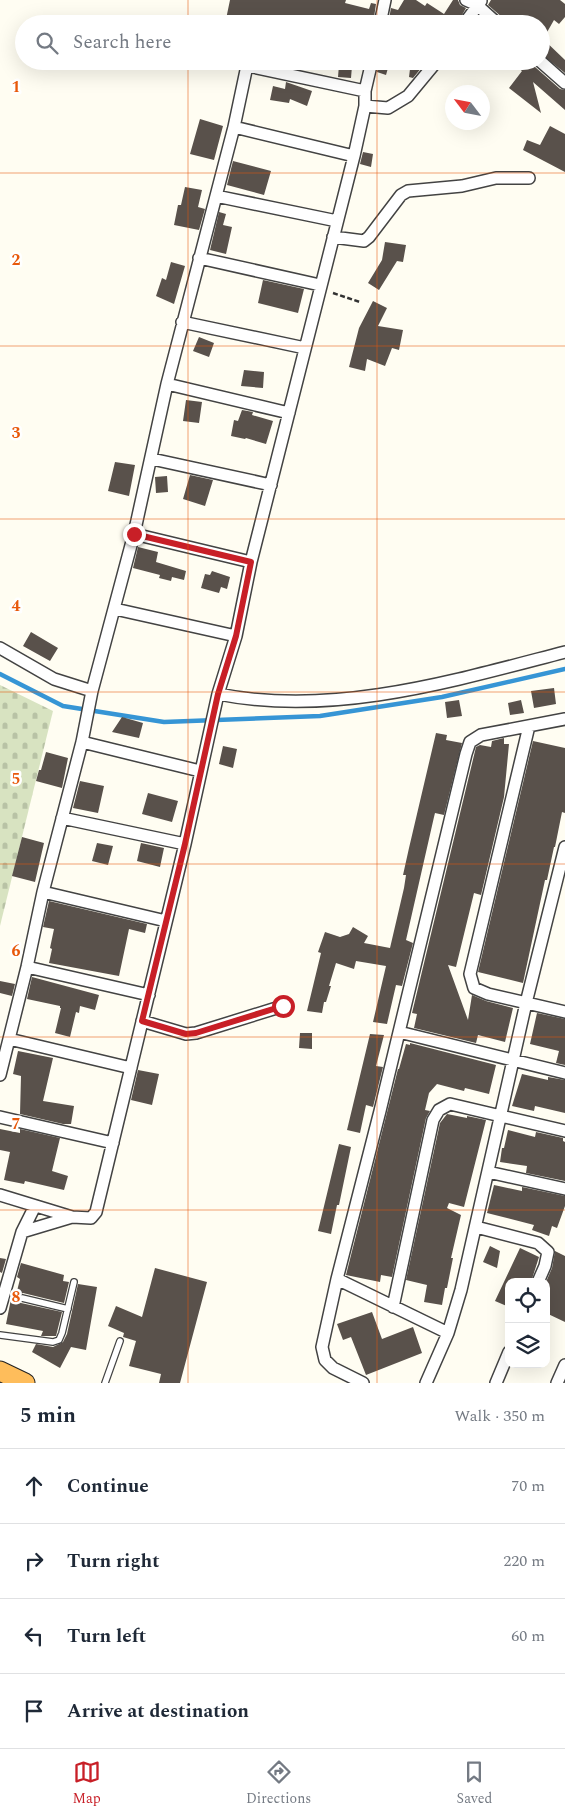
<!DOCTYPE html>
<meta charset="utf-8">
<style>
body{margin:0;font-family:Spectral,serif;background:#f6f6f7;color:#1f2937}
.controls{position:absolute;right:15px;bottom:15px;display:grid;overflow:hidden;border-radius:10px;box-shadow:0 5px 20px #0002}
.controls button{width:45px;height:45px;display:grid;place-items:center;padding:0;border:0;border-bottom:1px solid #e0e1e3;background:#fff;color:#1f2937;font:25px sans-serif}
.compass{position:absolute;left:445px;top:85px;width:45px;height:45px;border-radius:50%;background:#fff;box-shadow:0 5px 20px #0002;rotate:302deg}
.stop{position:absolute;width:15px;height:15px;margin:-11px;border:4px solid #c81f27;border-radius:50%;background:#fff}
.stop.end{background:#c81f27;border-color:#fff;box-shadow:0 1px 5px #0008}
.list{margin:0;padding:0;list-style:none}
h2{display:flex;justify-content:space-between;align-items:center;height:65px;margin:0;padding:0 20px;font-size:21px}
h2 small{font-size:16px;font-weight:400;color:#747a83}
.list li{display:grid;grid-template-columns:32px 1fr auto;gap:15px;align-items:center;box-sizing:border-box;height:75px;padding:0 20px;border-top:1px solid #e0e1e3}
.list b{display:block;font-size:19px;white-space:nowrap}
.list em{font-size:16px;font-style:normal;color:#747a83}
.icon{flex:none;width:28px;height:28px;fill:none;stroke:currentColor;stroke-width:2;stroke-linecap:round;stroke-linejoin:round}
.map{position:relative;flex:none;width:565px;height:1383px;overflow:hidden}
.search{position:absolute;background:#fff;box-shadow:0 5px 20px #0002;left:15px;right:15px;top:15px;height:55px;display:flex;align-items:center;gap:12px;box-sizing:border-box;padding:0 18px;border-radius:28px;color:#747a83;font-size:19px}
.sheet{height:365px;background:#fff}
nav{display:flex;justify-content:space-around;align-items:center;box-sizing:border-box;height:70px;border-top:1px solid #e0e1e3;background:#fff;font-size:14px;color:#747a83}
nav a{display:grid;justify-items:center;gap:2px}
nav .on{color:#c81f27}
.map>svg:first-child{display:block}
.cemetery{fill:url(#cemetery-stones)}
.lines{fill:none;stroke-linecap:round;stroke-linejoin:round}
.stream{stroke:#3695d5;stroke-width:4.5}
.building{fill:#59514b}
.service-casing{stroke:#434343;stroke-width:8}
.minor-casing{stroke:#434343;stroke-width:14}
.trunk-casing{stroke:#212121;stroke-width:21}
.path{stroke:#323232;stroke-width:2.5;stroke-dasharray:5 2.5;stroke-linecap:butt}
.service{stroke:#fff;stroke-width:5.5}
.minor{stroke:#fff;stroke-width:11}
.trunk{stroke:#febd5b;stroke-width:19}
.route{stroke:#c81f27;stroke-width:6}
.grid{fill:none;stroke:#e8590c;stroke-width:1;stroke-opacity:0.55}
.grid-label{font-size:16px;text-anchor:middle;font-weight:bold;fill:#e8590c;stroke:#fff;stroke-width:5;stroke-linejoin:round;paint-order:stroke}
</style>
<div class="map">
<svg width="565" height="1383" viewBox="0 0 565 1383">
<defs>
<pattern id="cemetery-stones" width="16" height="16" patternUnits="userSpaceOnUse" patternTransform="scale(1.25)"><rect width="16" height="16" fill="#d8e3c1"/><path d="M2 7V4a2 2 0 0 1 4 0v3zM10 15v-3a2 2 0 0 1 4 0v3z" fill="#b8c2a5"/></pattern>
</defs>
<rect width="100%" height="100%" fill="#fffdf2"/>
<path class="cemetery" d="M0 685 53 711 0 926Z"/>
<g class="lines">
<path class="stream" d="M0 674 63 706 164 722 320 716 442 697 565 669"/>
</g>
<path class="building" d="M230 0H346L345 3 369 9 371 3 376 4 373 24H225Z
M404 0H416L425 6 427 3 444 14 453 0H458L460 5 466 8 457 24H427L413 15 410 19 408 17 404 24H388L391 8 398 10Z
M491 0H560L565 4V17L559 24 554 20 546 34 541 31V24H530L522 19 516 24H505L503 18 488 5Z
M541 37 565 60V73L541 54Z
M379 61H390L386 75 377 72Z
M411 61H427L413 78 409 77Z
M510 61H533L535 67 560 89 565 90V110L533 82 541 113 509 88 522 71Z
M339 65 352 66 351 78 338 77Z
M286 82 312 91 307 106 290 99 289 103 270 100 273 86 285 89Z
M200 119 223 126 214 160 190 154Z
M550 126 565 134V172L523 150 527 140 540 145Z
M363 152 373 154 371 167 360 164Z
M233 161 271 171 264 195 227 185Z
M185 187 202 190 198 207 205 209 199 230 174 225 178 205H181Z
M219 212 226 214 223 225 232 227 226 254 210 250Z
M385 242 406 245 403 262 397 261 379 290 368 283 382 260Z
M171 262 185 266 174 304 156 296 162 278 166 280Z
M263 280 304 289 298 313 258 303Z
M373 301 387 308 378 326 403 330 399 350 392 348 385 366 367 359 365 371 349 367 359 328Z
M199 337 214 343 209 357 193 351Z
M244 370 264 372 263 388 241 386Z
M186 400 202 402 199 423 183 421Z
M242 410 253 412 252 415 273 421 266 444 246 438 245 439 231 436 234 420 238 421Z
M115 462 135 465 129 496 108 491Z
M190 475 213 480 205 506 183 499Z
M167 476 168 492 156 493 155 477Z
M138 547 158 552 156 562 186 571 184 580 172 577 171 581 159 578 160 575 133 568Z
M212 571 230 577 227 589 221 587 219 593 201 588 205 574 210 575Z
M31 632 58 648 50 661 23 646Z
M554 688 556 704 534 708 531 691Z
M459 700 462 716 447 718 445 702Z
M521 700 524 713 510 715 508 703Z
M122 717 143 723 139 738 112 732Z
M436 733 447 735 446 740 462 743 444 815 435 813 434 817 406 940 413 943 402 986 396 985 387 1024 373 1022 386 966 356 961 354 969 336 963 329 986H331L326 1002H324L322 1013 307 1011 321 953 318 952 325 932 340 937 349 934 353 927 368 936 364 943 390 948 404 888 406 875H403L409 848Z
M504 738V744H509L504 797 481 895 474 893 456 967 448 965 468 1020 472 995 486 1001 513 1008 505 1042 478 1035 476 1043 414 1028 417 1014 412 1013 476 747 480 745 491 747 492 741Z
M533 741 565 748V813L562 812 555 847H554L547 880H545L523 983 478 972Z
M223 746 237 749 233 768 219 764Z
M46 752 68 758 62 788 36 781 39 770H41Z
M80 781 104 786 98 813 73 808Z
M148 793 178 801 172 822 142 814Z
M22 837 44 843 35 882 12 876Z
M97 843 113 846 108 865 92 861Z
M141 843 164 848 160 867 137 861Z
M49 901 147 924 145 933 129 929 119 976 49 963 52 949 50 948 54 929 43 927Z
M32 977 99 995 95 1010 80 1006 79 1013 76 1012 70 1037 55 1033 61 1008H60V1006L27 999Z
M0 981 15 984 12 996 0 993Z
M537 1013 565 1019V1065L556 1063 559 1051 530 1044Z
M300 1033H312V1049L299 1048Z
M370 1034 384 1035 376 1066 383 1067 373 1107 366 1105 360 1133 347 1130Z
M410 1043 496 1065 489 1094 465 1088 464 1091 437 1084 429 1093 425 1110 430 1111 426 1118 392 1277 381 1275 380 1282 346 1275 398 1069H399L406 1044 410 1045Z
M18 1051 53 1058 43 1101 74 1106 71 1124H63L20 1114 21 1076 13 1074Z
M138 1070 159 1074 152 1105 131 1100Z
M522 1074 548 1080V1077L565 1080V1113L535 1106 534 1111 512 1106Z
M447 1114 467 1118V1116L486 1120 464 1207 449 1203 447 1208 461 1215 451 1258H453L447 1288H445L442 1305 424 1302 427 1285 406 1280 440 1123Z
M0 1129 20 1133V1129L60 1138 52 1171 68 1176 64 1190 25 1181 24 1184 4 1180 10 1152 0 1150Z
M508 1130 535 1137 536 1132 563 1138V1141L565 1142V1181L526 1173 527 1166 500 1162 502 1148H504Z
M339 1144 351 1147 339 1205H337L331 1234 318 1231Z
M494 1185 522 1191V1187L565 1196V1206L557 1228 552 1226 549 1236 532 1230 534 1225 487 1213Z
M490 1246 500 1251 497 1268 483 1262Z
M520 1248 539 1257 531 1282H509V1307L495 1301Z
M555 1251 565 1256V1322L546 1313V1282L552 1268Z
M0 1258 6 1259 2 1273 0 1272Z
M21 1263 64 1275 63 1281 69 1282 64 1303 23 1293 18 1296V1300L21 1303 62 1312 56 1336H41L43 1331 6 1324 11 1299H15L20 1279 17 1277Z
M155 1268 207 1282 180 1383H159L161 1374 129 1366 136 1341 123 1337 124 1333 108 1326 116 1306 142 1317Z
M78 1284 97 1287 86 1350 71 1347 60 1368 32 1352 36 1344 53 1347 63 1342 67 1334Z
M372 1312 382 1339 413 1327 422 1353 366 1375 351 1337 343 1340 337 1324Z"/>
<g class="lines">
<defs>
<path id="service" d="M22 1298 68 1309
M0 1335 53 1342 59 1340 62 1333 74 1282
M105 1383 120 1341"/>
<path id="minor" d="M466 0 477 5 498 24
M380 24 385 0
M464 24 481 1
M540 61 565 83
M248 66 365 91
M365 106 388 108 408 96 437 61
M234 127 354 156
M216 196 337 221
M333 237 364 241 369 237 401 195 408 191 462 186 496 178H529
M199 258 320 285
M182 322 305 348
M167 384 289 413
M152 459 271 485
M134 534 251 562
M115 609 236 636
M0 648 54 679 92 691
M218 694C334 717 453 681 565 652
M529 726 470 974 474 988 488 994 565 1012
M82 742 200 771
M62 818 185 844
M43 892 166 921
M27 967 149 995
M142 1021 186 1034 196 1033 283 1006
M399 1032 565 1073
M9 1039 131 1068
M0 1075 27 967 43 892 82 742 92 691 134 534 167 384 234 127 248 61
M0 1117 113 1143
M488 1172 565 1189
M0 1195 72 1217 91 1218 96 1212 185 844 218 694 236 636 251 562 354 156 365 106V91L372 61
M476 1227 538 1243 548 1252 545 1266 538 1282
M22 1232 72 1217
M337 1279 448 1333
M393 1307 433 1120 439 1110 450 1104 565 1131
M0 1308 22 1232 35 1206
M363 1383 333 1368 325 1360 322 1347 337 1279 380 1111 466 754 470 742 481 735 565 719
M426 1383 448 1333 461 1290 526 1003 565 847
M496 1383 509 1352
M557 1383 565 1365"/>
<path id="trunk" d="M0 1371 25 1383"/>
</defs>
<use href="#service" class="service-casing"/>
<use href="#minor" class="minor-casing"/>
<use href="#trunk" class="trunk-casing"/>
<path class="path" d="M333 293 360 302"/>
<use href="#service" class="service"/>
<use href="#minor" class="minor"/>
<use href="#trunk" class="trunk"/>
</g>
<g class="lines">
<path class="route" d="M134 534 251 562 236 636 218 694 185 844 142 1021 186 1034 196 1033 283 1006"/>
</g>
<path class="grid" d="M188 0V24M377 0V24M188 61V1383M377 61V1383M0 173H565M0 346H565M0 519H565M0 692H565M0 864H565M0 1037H565M0 1210H565"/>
<g class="grid-label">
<text x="16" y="92">1</text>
<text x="16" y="265">2</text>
<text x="16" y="438">3</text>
<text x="16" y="611">4</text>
<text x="16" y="784">5</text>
<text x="16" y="956">6</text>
<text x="16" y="1129">7</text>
<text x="16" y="1302">8</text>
</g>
</svg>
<div class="controls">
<button><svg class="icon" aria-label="locate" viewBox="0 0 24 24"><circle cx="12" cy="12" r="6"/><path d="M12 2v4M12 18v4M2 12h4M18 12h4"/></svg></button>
<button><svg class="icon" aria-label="layers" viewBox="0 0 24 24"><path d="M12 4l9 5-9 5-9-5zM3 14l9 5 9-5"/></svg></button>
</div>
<svg class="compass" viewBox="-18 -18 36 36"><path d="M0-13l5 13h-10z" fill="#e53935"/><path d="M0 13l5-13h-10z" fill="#747a83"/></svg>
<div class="stop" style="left:283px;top:1006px"></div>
<div class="stop end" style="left:134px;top:534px"></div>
<div class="search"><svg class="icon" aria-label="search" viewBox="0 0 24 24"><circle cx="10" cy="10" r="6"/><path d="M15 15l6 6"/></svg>Search here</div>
</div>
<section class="sheet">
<h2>5 min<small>Walk · 350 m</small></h2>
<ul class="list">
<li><svg class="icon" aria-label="ahead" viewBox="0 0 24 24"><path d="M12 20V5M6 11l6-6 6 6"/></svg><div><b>Continue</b></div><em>70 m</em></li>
<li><svg class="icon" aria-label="right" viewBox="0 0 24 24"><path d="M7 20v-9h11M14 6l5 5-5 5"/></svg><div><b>Turn right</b></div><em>220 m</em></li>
<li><svg class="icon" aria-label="left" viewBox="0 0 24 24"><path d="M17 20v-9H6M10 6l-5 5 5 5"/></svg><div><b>Turn left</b></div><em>60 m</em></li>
<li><svg class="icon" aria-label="arrive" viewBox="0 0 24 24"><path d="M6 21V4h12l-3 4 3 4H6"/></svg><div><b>Arrive at destination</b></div></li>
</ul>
</section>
<nav>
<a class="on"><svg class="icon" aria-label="map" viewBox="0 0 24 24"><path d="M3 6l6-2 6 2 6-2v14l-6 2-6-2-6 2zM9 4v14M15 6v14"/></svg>Map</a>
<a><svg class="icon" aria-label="directions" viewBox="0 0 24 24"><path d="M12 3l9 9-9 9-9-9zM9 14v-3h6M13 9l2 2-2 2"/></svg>Directions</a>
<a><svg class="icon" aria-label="saved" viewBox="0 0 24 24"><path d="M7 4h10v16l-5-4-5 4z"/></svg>Saved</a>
</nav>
